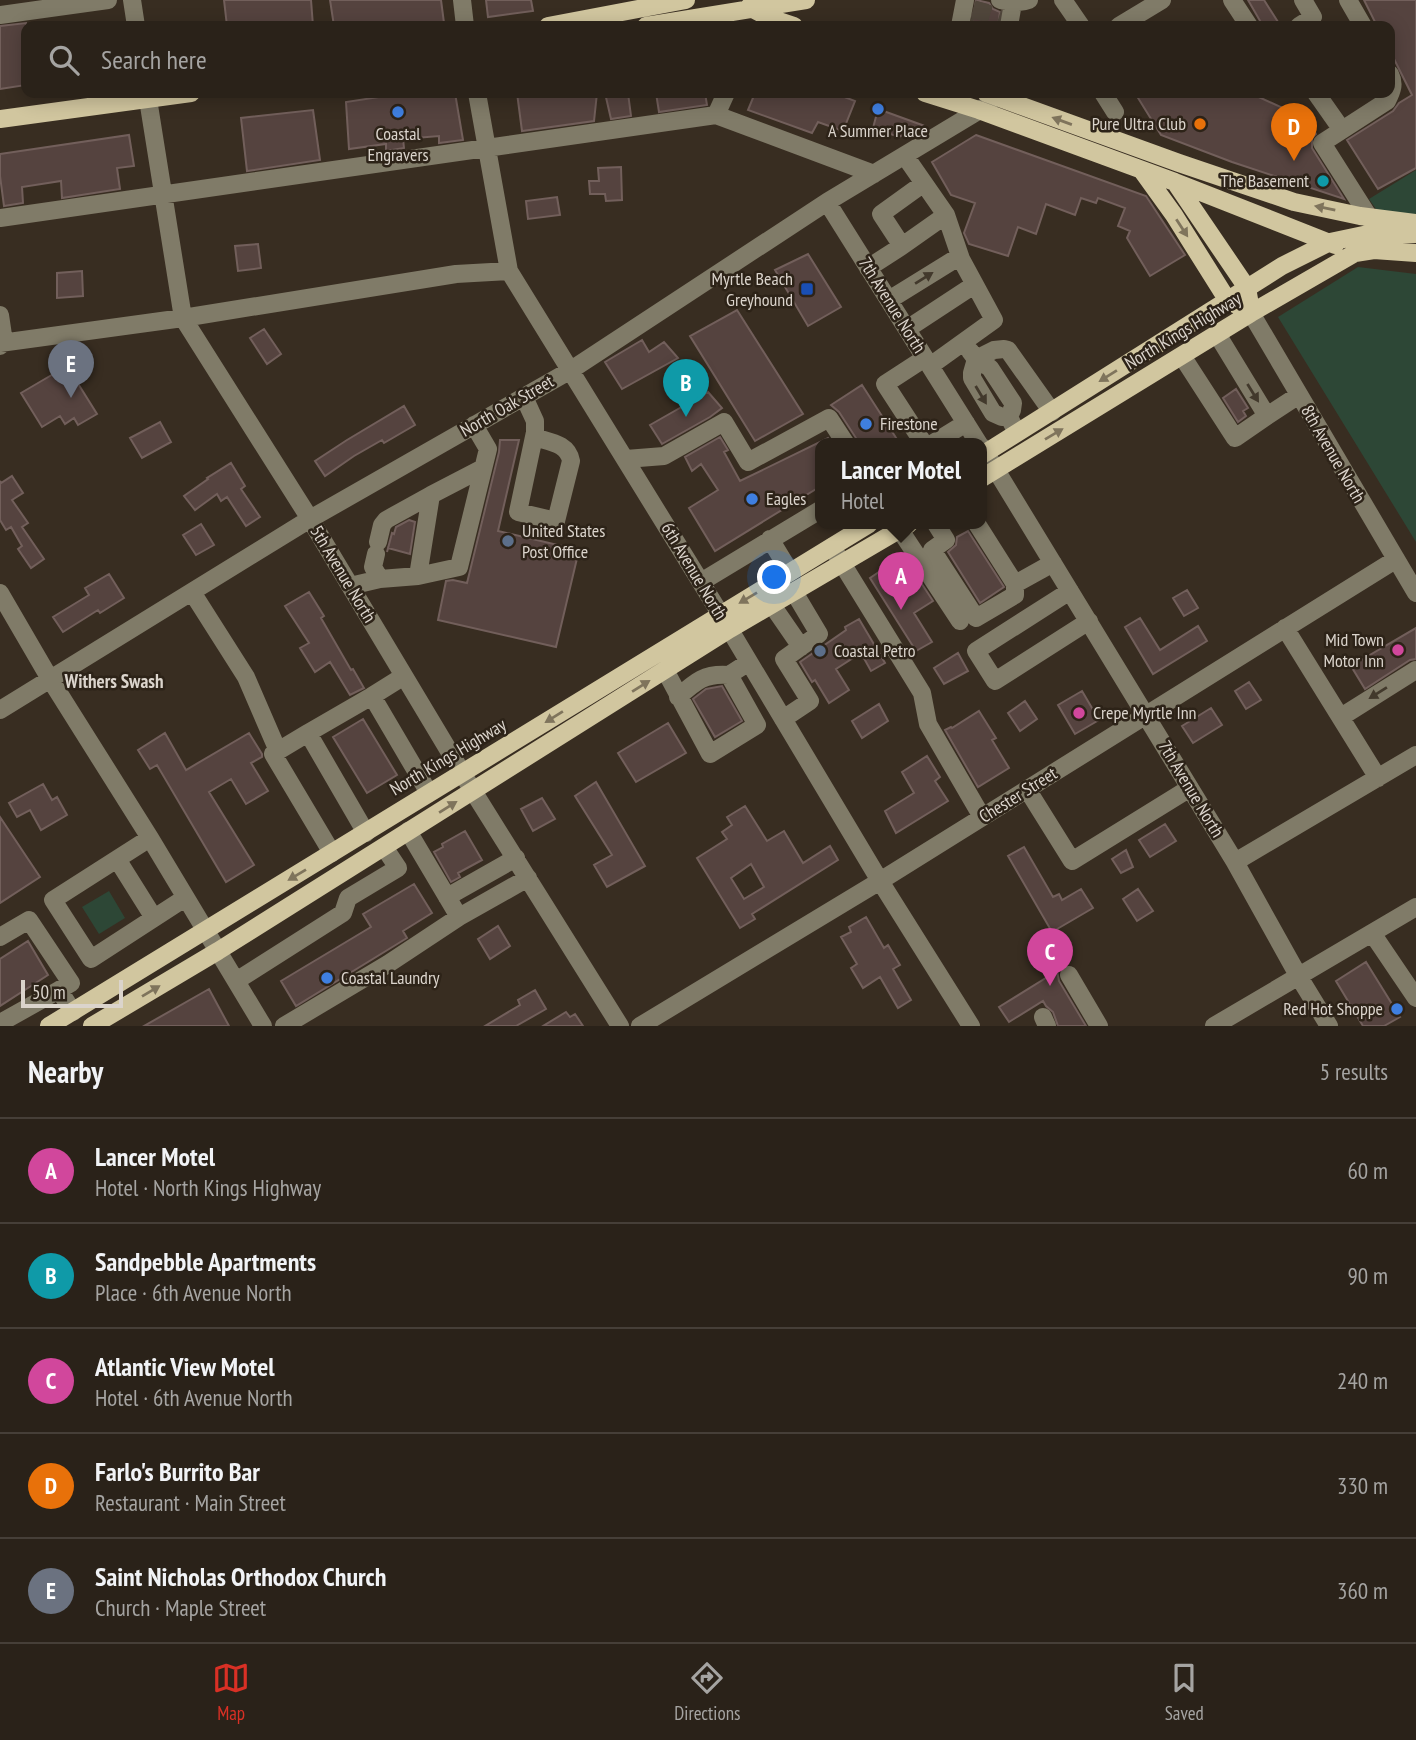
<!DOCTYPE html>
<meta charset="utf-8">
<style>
body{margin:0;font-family:"PT Sans Narrow",sans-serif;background:#362f26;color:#f1f3f6}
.scale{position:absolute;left:21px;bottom:18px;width:102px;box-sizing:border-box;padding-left:7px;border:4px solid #dbd4cc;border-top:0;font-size:19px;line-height:24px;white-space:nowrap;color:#dbd4cc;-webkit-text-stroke:5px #2d2318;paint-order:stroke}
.you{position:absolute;left:775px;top:578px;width:24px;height:24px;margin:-18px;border:5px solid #fff;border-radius:50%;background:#1a73e8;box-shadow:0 0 0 10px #1a73e833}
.badge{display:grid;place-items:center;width:46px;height:46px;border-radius:50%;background:#d93025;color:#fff;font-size:23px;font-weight:700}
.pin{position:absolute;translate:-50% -58px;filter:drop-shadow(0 2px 4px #0008)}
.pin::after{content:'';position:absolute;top:37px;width:24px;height:21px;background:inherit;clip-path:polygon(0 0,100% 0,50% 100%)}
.popup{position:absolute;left:815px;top:438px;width:172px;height:91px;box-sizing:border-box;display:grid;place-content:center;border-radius:14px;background:#2a2219;filter:drop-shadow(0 2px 5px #0005);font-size:23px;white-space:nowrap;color:#a5a4a2}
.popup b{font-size:26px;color:#f1f3f6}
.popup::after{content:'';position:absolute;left:50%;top:100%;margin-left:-14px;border:14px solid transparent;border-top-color:#2a2219}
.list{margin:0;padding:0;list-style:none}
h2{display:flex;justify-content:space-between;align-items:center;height:91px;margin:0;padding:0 28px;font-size:30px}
h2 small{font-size:23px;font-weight:400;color:#a5a4a2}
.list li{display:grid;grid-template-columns:46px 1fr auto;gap:21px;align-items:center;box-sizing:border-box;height:105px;padding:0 28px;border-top:2px solid #463f38}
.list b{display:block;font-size:26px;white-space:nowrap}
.list p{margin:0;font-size:23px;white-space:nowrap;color:#a5a4a2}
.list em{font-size:23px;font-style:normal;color:#a5a4a2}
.icon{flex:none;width:38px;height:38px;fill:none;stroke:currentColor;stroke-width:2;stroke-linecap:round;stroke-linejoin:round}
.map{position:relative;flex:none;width:1416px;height:1026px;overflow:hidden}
.search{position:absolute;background:#2a2219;box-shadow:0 4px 18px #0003;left:21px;right:21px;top:21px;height:77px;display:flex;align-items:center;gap:18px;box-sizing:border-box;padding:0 24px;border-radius:14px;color:#a5a4a2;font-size:26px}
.sheet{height:616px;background:#2a2219}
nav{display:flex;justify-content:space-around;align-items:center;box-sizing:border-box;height:98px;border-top:2px solid #463f38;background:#2a2219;font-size:19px;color:#a5a4a2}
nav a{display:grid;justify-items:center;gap:4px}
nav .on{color:#d93025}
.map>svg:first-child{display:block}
.green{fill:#2d4736}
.building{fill:#55433f;stroke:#725f5b;stroke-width:2;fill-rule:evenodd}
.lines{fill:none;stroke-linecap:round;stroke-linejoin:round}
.minor-tunnel{stroke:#50463b;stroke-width:18;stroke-dasharray:18 9;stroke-linecap:butt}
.minor{stroke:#807b68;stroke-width:18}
.major{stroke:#d1c69f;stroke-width:18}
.oneway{fill:#7f745c}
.oneway2{fill:#42392c}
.shop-dot{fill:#3f7fe0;stroke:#2d2318;stroke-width:2.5}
.food-dot{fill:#e8710a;stroke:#2d2318;stroke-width:2.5}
.culture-dot{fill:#0f9aa8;stroke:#2d2318;stroke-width:2.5}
.transit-dot{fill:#1a4fb4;stroke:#2d2318;stroke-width:2.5}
.service-dot{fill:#5c6f8a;stroke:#2d2318;stroke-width:2.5}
.hotel-dot{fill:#d1479c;stroke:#2d2318;stroke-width:2.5}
.labels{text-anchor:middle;stroke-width:5;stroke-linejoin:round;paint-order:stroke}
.poi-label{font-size:18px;fill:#dbd4cc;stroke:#2d2318;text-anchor:start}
.street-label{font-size:18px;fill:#dbd4cc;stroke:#2d2318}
.neighbourhood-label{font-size:19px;font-weight:bold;fill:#dbd4cc;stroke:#2d2318}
</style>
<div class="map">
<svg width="1416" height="1026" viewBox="0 0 1416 1026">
<rect width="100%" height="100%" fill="#382d21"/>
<path class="green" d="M1416 170V223L1383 219 1369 199Z
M1358 267 1416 274V542L1278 317Z
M109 891 125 918 99 934 82 907Z"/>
<path class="building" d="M224 0H311L313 26H227Z
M330 0H441L444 23 423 26H334Z
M486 0H531L533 11 488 17Z
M976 0 989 3 993 9 1000 12 998 26H972Z
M1248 0H1264L1278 22 1272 26H1263Z
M1364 0H1416V168L1378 189 1347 140 1393 111 1399 103 1412 95 1390 51V26H1377Z
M26 23V85L0 89V26Z
M405 93H455L463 140 439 143V136L403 139 404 148 386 151V144L349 149 346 102Z
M517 93H597L594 121 522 131Z
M605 93H628L631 116 611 119Z
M656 93H705L707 105 659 112Z
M755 93H834L855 101 843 131 818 122 812 133 748 110Z
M1135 93H1250L1309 120 1316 134 1312 138V148L1344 199 1232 162 1161 135Z
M878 109 922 125 899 137 873 128Z
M313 110 320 160 247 171 241 118Z
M129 135 134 166 117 168 120 189 62 198 61 181 22 187 23 203 4 206 0 176V154Z
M976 135 1146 196 1185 255 1150 276 1127 238 1130 231 1118 226 1125 208 1098 198 1096 203 1081 198 1075 215 1046 204 1036 234 1018 227 1008 256 969 244 964 233 975 203 951 195 932 162Z
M621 167 622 200 606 201 605 194H590L589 181H599L598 168Z
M557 197 560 215 528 219 526 201Z
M258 244 261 268 238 271 235 246Z
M808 254 841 307 808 326 775 270Z
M82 271 83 296 57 298V273Z
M737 310 803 414 755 441 690 336Z
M264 329 281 354 267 364 250 338Z
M642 340 649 352 664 342 678 358 622 389 605 362Z
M67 366 97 414 78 425 74 418 65 424 60 416 42 427 21 393Z
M862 385 900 444H857L856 438 839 412 831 405Z
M1236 389 1248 408 1243 411 1246 416 1238 422 1223 398Z
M708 392 722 408 710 417 662 444 650 425Z
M404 406 415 425 384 443 382 440 354 456 325 476 315 461 347 440Z
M160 422 171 442 142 458 130 438Z
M720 437 728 450 724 452 740 481 828 438 832 444H821V486L715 551 689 508 718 490 701 464 692 471 685 457Z
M500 440H519L498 531 579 550 556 647 438 620 446 581 453 580 467 583 499 452Z
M231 463 245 486 241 489 260 517 246 526 227 497 221 501 217 494 195 510 184 496 208 479 207 478Z
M12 476 23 493 12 500 28 523 22 527 44 559 31 568 18 549 22 546 11 527 6 530 0 520V481L1 483Z
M409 520 415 522 410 554 388 548 387 552 392 533 394 534 396 527Z
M201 524 214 545 196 555 183 535Z
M968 531 1004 587 980 603 948 552 956 545 957 537Z
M885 568 893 580 912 569 933 601 914 613 932 642 916 651 870 578Z
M109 574 124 598 100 613 98 610 63 632 53 617 89 595 85 588Z
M1187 590 1198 608 1184 616 1173 598Z
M309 592 324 616 321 618 351 670 353 669 364 688 350 695 330 662 315 672 300 648 309 643 285 606Z
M1140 618 1160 650 1198 626 1207 641 1153 674 1125 627Z
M859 619 885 663 871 671 861 653 836 669 849 690 829 703 815 680 812 682 800 662 846 630 845 627Z
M1416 628V659L1410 660 1365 689 1351 666Z
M958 653 968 671 944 684 934 668Z
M1249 682 1261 700 1246 709 1235 691Z
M722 686 742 721 715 737 693 699 706 689Z
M1082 691 1099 720 1075 734 1058 705Z
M1025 701 1037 719 1020 731 1008 713Z
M879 704 888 721 862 738 852 721Z
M1211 708 1222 725 1193 743 1182 726Z
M979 711 996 738 992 740 1009 768 978 787 945 730 951 727 952 728Z
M363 719 397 775 367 793 333 737Z
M668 723 686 753 636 782 618 753Z
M165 733 186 770 249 733 262 754V757L251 763 268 791 246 804 231 779 209 792 254 865 226 882 157 765 150 769 138 750Z
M927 756 940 777 935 781 948 801 896 833 885 811 914 793 902 772Z
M596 782 645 866 607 887 594 865 612 855 575 796Z
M43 784 52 800 57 797 67 815 41 830 30 810 17 817 9 803Z
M542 798 555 819 533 831 521 809Z
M745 806 767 841 784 831 803 863 830 846 838 860 752 914 755 919 740 928 697 858 727 839 722 832 732 825 727 817ZM751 864 764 887 744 899 731 878Z
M0 817 40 877 0 903Z
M1165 824 1176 841 1150 857 1139 840Z
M465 831 482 860 458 873 460 877 451 882 434 852 443 847 442 844Z
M1024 847 1053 897 1059 894 1062 900 1081 889 1093 908 1052 932 1008 856Z
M1126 850 1133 867 1121 873 1112 859Z
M414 884 432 913 403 931 407 938 296 1006 281 981 371 927 363 914Z
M1138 889 1153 911 1137 921 1123 899Z
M866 917 884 948 888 945 900 965 893 969 911 1000 898 1008 880 977 863 988 851 968 857 964 841 937 851 932 849 927Z
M498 926 510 946 490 959 478 939Z
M28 941 48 975 0 1006V959Z
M1366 962 1400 1017 1384 1026H1363L1336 981Z
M1057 971 1059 981 1086 1026H1058L1053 1012 1046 1006 1043 1001 1009 1022 999 1007Z
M209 989 229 1026H144Z
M535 990 546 1009 516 1026H485L520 1005 518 1000Z
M566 1012 570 1017 575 1014 583 1026H543Z"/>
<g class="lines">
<path class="minor-tunnel" d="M973 9 1002 18
M969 25 972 26"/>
<path class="minor" d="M132 0 136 26
M462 0 465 26
M1000 0C1011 2 1019 4 1029 0
M1063 0 1081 26
M1232 0 1249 26
M1348 0 1363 26
M0 15 108 0
M960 26 965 0
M1009 26 1013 3
M1119 26 1162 0
M1299 26 1313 17 1303 0
M147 93 183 318 310 519 473 791 620 1026
M477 93 509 271 721 615 880 881 971 1026
M726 93 716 115 874 174
M1103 93 1115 112
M1316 93 1342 130
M905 156 946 215 961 259 994 320 930 366
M827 202 979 444
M1369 217 1322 143 1387 101C1392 91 1395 84 1390 74
M0 218 716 115
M902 246 946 215
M868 268 902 246 881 214 924 183
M889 300 960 256
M1251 313 1416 593
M0 315 4 342 0 346
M907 329 974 285
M0 343 183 318 456 274 509 271
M970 351 976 359 990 368 1013 403 1012 410 1009 417 1014 427
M1182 356 1235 438 1267 416 1217 334
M524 397 535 421V432L518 512 556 521 571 461C568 443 549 442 534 437
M1267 416 1299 395
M1009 417H1002L993 413 972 378V373L976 359 994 350 1004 349 1008 350 1052 412
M924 444 885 384 925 358
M932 444 966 423
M982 447 1235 862 1299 977 1329 1026
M626 459 664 456 724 422 748 462 829 418 846 444
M936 524 946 540 932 550 976 618 1015 595V584
M977 524 1015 584 1053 563
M900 530 960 621
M770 539 790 572
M378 542 382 525 386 520 431 495
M832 547 922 693 928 724 982 817
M376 554 373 567 380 579
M418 576 431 495 483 468
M701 582 820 510
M350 586 380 579 418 576 459 567 488 449 474 425
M1070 591 976 651 995 681 1089 621
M192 592 246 677 278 751
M0 593 50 679 150 838 263 1026
M772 605 801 647
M1285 628 1378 778
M665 670 710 754 757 725 729 675 749 662
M372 696 404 676
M678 697C696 681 705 673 729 675
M0 710 310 519 571 370 827 202 988 105
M1341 717 1416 670
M783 719 810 701 784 659 819 634 794 592
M308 733 273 754 332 853
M1027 789 1072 861 1190 788
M408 831 459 917 528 878
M366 833 308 733 372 696 429 793
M150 838 53 900 91 959 185 898
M117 859 154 918
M1235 862 1416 755
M447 897 516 858
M1372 933 1416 998
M0 937 29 920 71 983 59 990 73 1012
M1069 975 1099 1026
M236 981 343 913 348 898 398 868 384 847
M1043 1017 1047 1026
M0 1023 59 990
M284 1026 388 964 459 917
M640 1026 880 881 1395 560
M1214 1026 1416 907"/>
<path class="major" d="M749 7 770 18 794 26
M548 26 686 0
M646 26 806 0
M925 93 979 110 1175 182 1335 245
M986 93 1179 163 1294 202 1360 216 1416 223
M0 119 191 93
M1143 172 1174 215 1228 301 1237 305
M1175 182 1247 288 1249 299
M982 455 1282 266 1330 242 1368 234H1416
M982 478 1251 313 1355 253 1374 250 1416 253
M49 1026 869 524
M92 1026 218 951 730 629 909 524"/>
</g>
<defs><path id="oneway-solid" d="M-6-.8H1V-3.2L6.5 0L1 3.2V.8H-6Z" transform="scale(1.75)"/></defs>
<g class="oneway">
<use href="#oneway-solid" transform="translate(1062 121) rotate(-160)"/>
<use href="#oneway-solid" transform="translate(1325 208) rotate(-169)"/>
<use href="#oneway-solid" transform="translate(1182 228) rotate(57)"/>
<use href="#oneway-solid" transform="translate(1108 376) rotate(148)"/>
<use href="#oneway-solid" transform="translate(1054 434) rotate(-31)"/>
<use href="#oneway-solid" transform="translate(748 598) rotate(149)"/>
<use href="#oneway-solid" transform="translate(641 686) rotate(-32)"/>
<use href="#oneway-solid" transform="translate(554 717) rotate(148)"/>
<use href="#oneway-solid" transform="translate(448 807) rotate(-32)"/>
<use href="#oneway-solid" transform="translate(297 875) rotate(149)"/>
<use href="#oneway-solid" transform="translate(151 991) rotate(-31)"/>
</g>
<g class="oneway2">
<use href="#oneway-solid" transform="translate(924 278) rotate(-32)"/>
<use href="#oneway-solid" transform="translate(1253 393) rotate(58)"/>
<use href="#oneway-solid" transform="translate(981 395) rotate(59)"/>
<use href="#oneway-solid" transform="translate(1378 693) rotate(148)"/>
</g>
<g class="shop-dot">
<circle cx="878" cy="109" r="7"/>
<circle cx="398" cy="112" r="7"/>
<circle cx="866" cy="424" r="7"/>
<circle cx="752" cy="499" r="7"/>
<circle cx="327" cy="978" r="7"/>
<circle cx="1397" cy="1009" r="7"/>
</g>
<circle class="food-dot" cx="1200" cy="124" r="7"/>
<circle class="culture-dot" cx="1323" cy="181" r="7"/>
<rect class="transit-dot" x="800" y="282" width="14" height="14" rx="3.5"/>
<g class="service-dot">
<circle cx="508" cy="541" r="7"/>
<circle cx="820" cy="651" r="7"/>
</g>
<g class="hotel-dot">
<circle cx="1398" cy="650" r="7"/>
<circle cx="1079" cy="713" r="7"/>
</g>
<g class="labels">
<g class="poi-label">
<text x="1186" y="130" text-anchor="end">Pure Ultra Club</text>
<text x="878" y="137" text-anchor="middle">A Summer Place</text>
<text x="398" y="140" text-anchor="middle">Coastal<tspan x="398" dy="21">Engravers</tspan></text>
<text x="1309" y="187" text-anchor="end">The Basement</text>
<text x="793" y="285" text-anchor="end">Myrtle Beach<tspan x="793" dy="21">Greyhound</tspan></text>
<text x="880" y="430">Firestone</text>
<text x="766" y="505">Eagles</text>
<text x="522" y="537">United States<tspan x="522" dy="21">Post Office</tspan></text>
<text x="1384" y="646" text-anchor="end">Mid Town<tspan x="1384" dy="21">Motor Inn</tspan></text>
<text x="834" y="657">Coastal Petro</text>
<text x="1093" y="719">Crepe Myrtle Inn</text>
<text x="341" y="984">Coastal Laundry</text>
<text x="1383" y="1015" text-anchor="end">Red Hot Shoppe</text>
</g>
<g class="street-label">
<text transform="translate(892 305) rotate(58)" y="6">7th Avenue North</text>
<text transform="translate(1183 331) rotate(-31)" y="6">North Kings Highway</text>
<text transform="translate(507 406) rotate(-30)" y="6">North Oak Street</text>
<text transform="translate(1333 454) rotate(60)" y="6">8th Avenue North</text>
<text transform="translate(694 571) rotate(59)" y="6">6th Avenue North</text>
<text transform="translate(343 574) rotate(59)" y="6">5th Avenue North</text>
<text transform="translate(448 757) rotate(-31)" y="6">North Kings Highway</text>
<text transform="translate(1191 789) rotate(59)" y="6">7th Avenue North</text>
<text transform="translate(1018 795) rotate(-32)" y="6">Chester Street</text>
</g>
<g class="neighbourhood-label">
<text x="114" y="688">Withers Swash</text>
</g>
</g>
</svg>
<div class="scale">50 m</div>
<div class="you"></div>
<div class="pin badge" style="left:901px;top:610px;background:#d1479c">A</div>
<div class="popup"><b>Lancer Motel</b>Hotel</div>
<div class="pin badge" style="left:686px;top:417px;background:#0f9aa8">B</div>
<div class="pin badge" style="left:1050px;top:986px;background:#d1479c">C</div>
<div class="pin badge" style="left:1294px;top:161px;background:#e8710a">D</div>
<div class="pin badge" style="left:71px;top:398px;background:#6b7280">E</div>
<div class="search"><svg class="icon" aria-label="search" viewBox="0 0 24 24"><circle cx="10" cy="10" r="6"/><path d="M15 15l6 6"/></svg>Search here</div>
</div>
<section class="sheet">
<h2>Nearby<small>5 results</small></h2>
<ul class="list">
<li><span class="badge" style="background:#d1479c">A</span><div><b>Lancer Motel</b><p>Hotel · North Kings Highway</p></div><em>60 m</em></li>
<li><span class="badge" style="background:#0f9aa8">B</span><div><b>Sandpebble Apartments</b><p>Place · 6th Avenue North</p></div><em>90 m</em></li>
<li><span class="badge" style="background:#d1479c">C</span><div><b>Atlantic View Motel</b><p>Hotel · 6th Avenue North</p></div><em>240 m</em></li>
<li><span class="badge" style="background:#e8710a">D</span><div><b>Farlo's Burrito Bar</b><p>Restaurant · Main Street</p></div><em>330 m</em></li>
<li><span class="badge" style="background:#6b7280">E</span><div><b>Saint Nicholas Orthodox Church</b><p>Church · Maple Street</p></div><em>360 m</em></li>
</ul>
</section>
<nav>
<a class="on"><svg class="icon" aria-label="map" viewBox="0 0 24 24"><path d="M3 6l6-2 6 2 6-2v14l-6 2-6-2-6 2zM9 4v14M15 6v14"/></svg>Map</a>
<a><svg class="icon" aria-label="directions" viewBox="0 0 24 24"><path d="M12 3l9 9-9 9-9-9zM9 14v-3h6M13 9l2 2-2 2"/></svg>Directions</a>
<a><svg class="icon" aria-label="saved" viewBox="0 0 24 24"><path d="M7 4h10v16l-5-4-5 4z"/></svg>Saved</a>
</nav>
